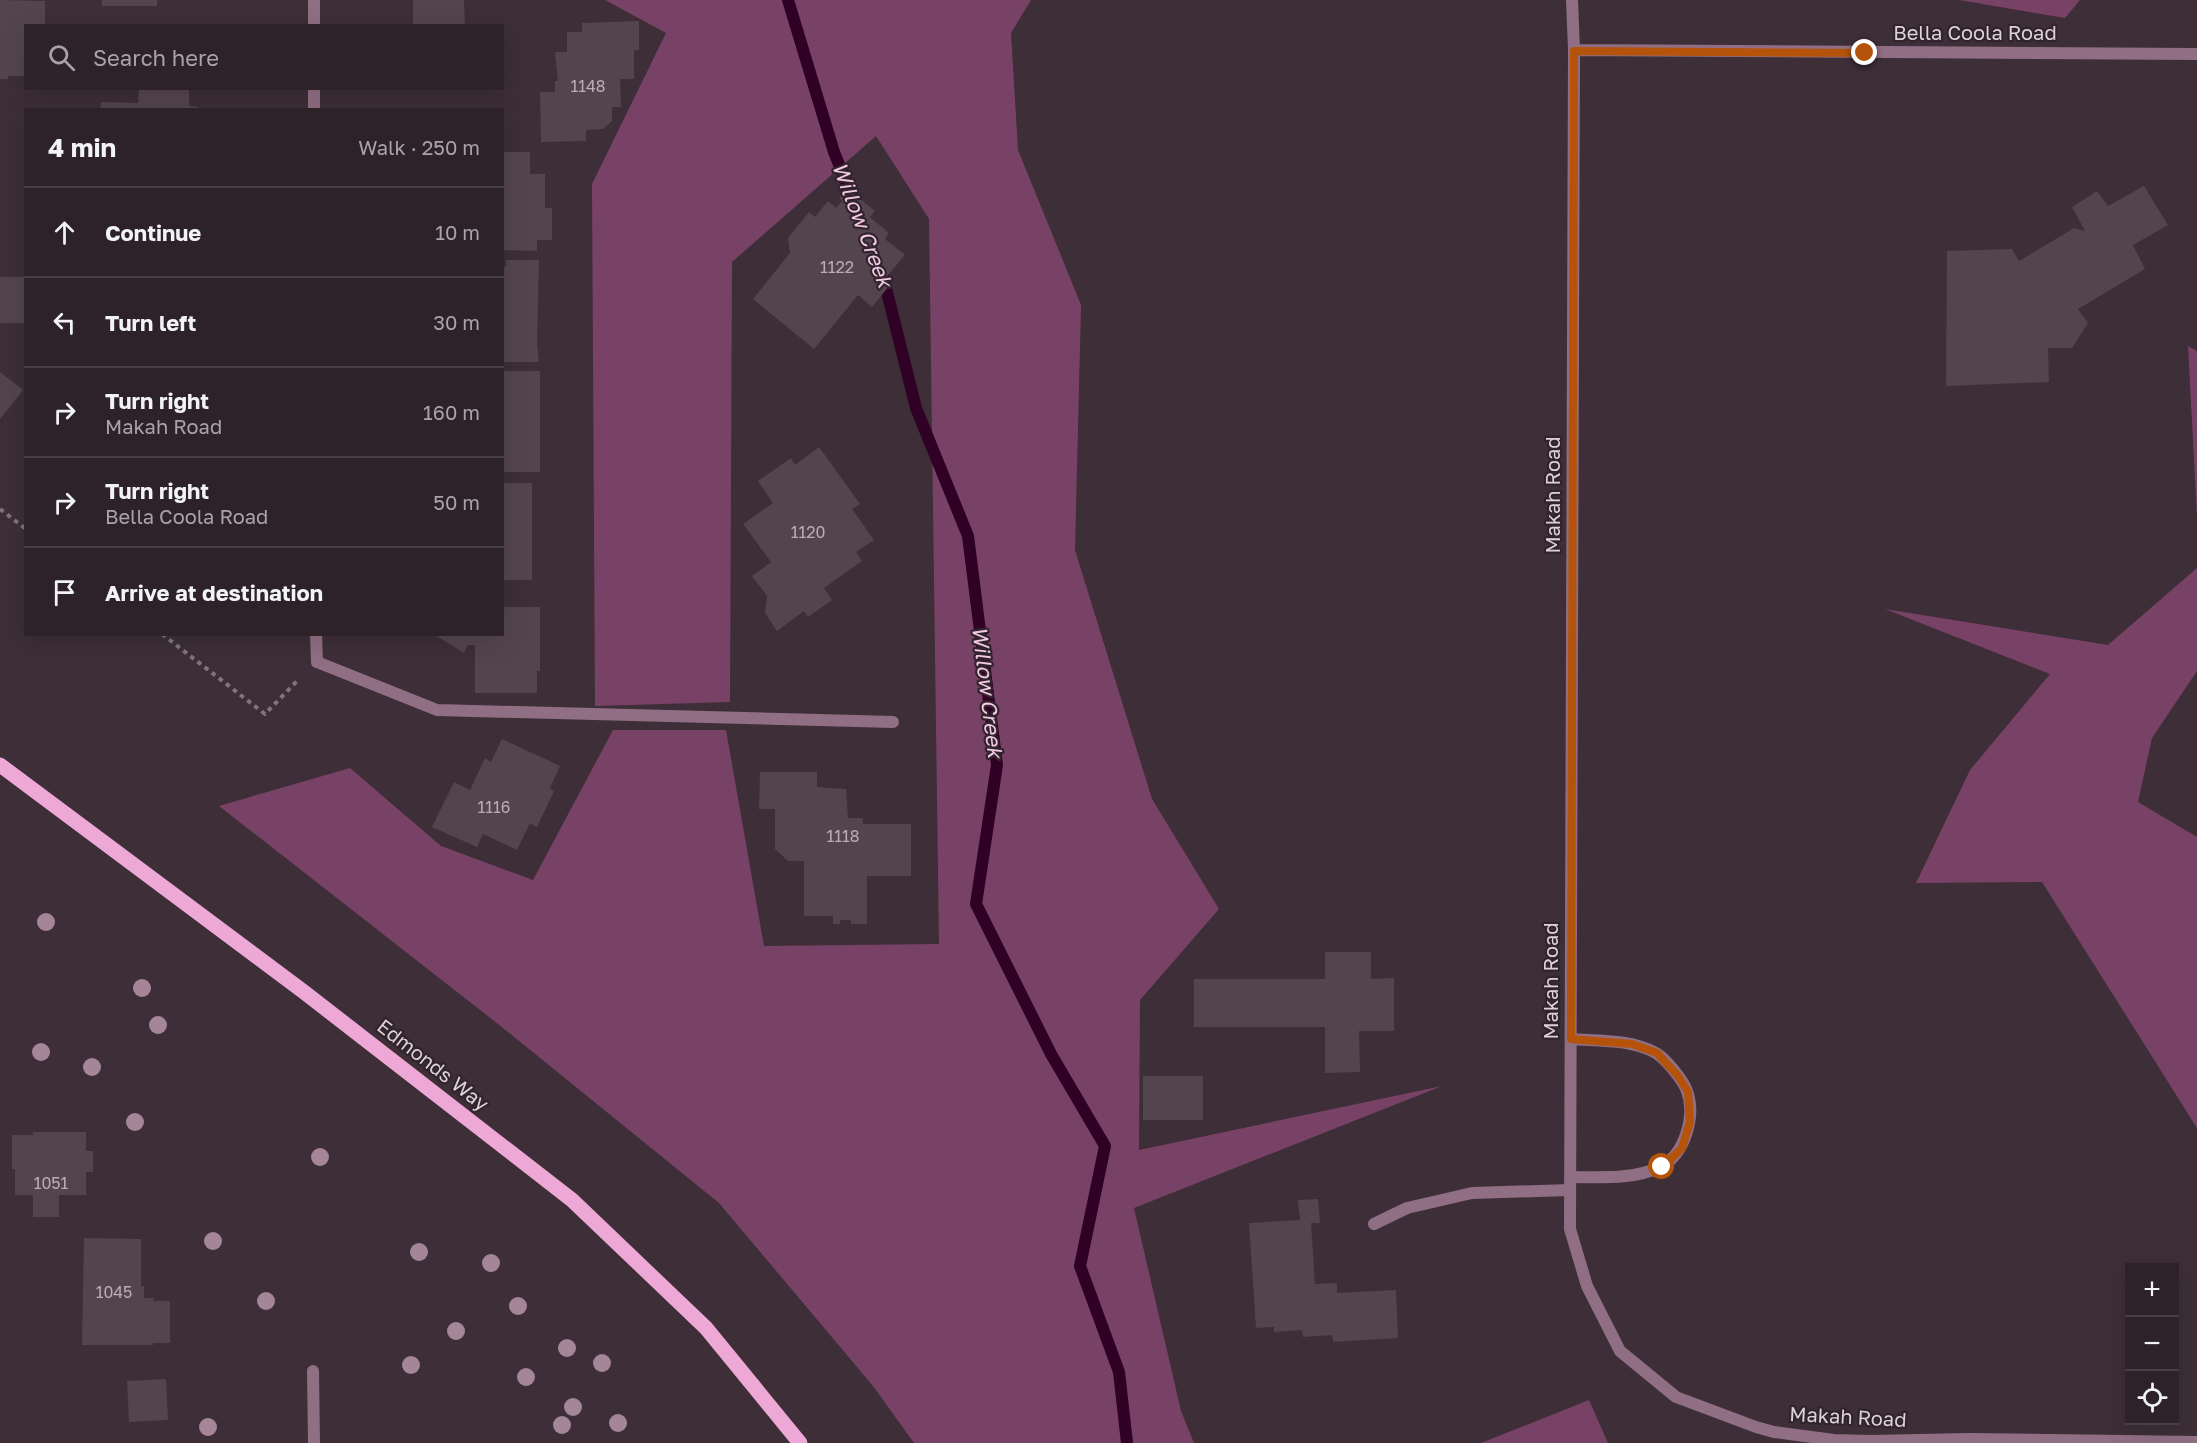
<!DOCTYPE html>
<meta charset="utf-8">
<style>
body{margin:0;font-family:"Golos Text",sans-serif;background:#3a2f35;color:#f1f3f6}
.controls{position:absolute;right:18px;bottom:18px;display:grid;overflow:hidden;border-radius:0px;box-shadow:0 6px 24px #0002}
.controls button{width:54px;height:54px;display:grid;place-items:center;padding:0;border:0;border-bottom:2px solid #493f46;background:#2e2229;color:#f1f3f6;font:30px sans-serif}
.stop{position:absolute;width:18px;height:18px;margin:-14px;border:4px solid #b45309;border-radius:50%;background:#fff}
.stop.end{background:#b45309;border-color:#fff;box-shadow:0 2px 6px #0008}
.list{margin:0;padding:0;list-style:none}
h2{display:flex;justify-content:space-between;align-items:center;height:78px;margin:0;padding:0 24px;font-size:26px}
h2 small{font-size:20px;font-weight:400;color:#a7a4a8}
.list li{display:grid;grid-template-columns:39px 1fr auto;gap:18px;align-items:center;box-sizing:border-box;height:90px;padding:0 24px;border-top:2px solid #493f46}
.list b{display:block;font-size:22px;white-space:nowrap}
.list p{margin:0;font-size:20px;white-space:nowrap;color:#a7a4a8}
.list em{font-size:20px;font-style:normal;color:#a7a4a8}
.icon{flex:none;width:33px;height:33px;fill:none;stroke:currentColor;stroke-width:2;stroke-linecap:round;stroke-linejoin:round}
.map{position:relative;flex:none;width:2197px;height:1443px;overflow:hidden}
.search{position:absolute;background:#2e2229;box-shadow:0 6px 24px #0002;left:24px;top:24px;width:480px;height:66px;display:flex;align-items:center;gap:15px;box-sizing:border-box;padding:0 21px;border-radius:0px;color:#a7a4a8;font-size:22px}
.panel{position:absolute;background:#2e2229;box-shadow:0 6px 24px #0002;left:24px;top:108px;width:480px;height:528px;border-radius:0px}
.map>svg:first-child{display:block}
.green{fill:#784267}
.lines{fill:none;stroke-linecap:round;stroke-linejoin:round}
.stream{stroke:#310025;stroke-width:12}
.building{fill:#54444e}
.path{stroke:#81747c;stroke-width:4;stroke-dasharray:4.5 4.5;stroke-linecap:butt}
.service{stroke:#906e84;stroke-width:12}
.minor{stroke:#906e84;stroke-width:12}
.primary{stroke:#eda8d5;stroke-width:15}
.tree{fill:#a48698}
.route{stroke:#b45309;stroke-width:8}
.labels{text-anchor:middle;stroke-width:4.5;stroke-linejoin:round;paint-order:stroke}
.number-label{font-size:16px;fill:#b9aeb5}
.street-label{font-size:20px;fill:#dbd1d7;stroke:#32242d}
.water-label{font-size:21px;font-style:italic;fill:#f3c9e4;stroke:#32242d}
</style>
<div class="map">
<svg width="2197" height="1443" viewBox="0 0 2197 1443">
<rect width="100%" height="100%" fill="#3d2e37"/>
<path class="green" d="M605 0H1031L1011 33 1018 150 1081 305 1075 550 1152 799 1219 909 1140 1000 1139 1150 1442 1086 1134 1208 1181 1411 1194 1443H914L873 1386 719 1203 498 1024 219 806 350 768 441 846 533 880 613 730H726L764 946 939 944 929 219 876 136 732 262 730 702 595 706 592 184 666 33Z
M1959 0H2080L2065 18Z
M2188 346 2197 351V516Z
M2197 568V671L2152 738 2138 802 2197 837V1128L2042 882 1916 883 1970 770 2050 674 1885 609 2108 645Z
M1589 1400 1608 1443H1481Z"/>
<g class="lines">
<path class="stream" d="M788 0 834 152 855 204
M880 264 916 408 968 536 997 765 976 904 1051 1054 1105 1146 1080 1266 1119 1372 1127 1443"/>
</g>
<path class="building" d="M0 0 45 1V26H26L24 76H8V79H0Z
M102 0H157V6H102Z
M413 0H464L465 26H413Z
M639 21V50H634V79H620L621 107H612V121L603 129 586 130V141L541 142 540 92H555V81H558L555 52H567V32H582V23Z
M139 88H189V106L198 107V110H100L101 102 138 103Z
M502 152H530V174H545V208H552V240H537V251L502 250Z
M2144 186 2168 225 2133 245 2145 269 2078 309 2088 323 2072 348H2048L2049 382 1946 386 1947 251 2012 249 2019 261 2074 228 2085 231 2072 207 2097 191 2108 206Z
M847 188 875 211 870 217 889 233 885 239 905 255 884 280 890 285 872 307 858 295 814 349 753 299 790 253 788 238 809 212 815 217 828 201 836 208 842 201 839 198Z
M506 260H539L537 344 539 362H502V267H506Z
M0 277H26V323H0Z
M502 371H540V472H502Z
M0 372 23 390 0 419Z
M819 447 860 504 852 509 874 540 856 552 862 561 824 588 832 600 808 617 804 611 777 631 765 613 767 596 752 576 771 562 743 524 773 503 758 481 791 458 795 465Z
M502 483H532V580H502Z
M502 607H540V671H537V693H475V645H468L464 653 433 634H502Z
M502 739 560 766 550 788 554 791 537 827 530 823 517 850 483 834 477 847 432 827 454 782 470 790 485 758 491 762Z
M760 772H817V787L846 789 848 818H863V824H911V876H867V924H851V920H840V924H833V916H804V861H788L775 849V809H759Z
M1325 952H1371V979L1394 978V1031H1359L1360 1072 1325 1073V1027H1194V979H1325Z
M1143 1076H1203V1120H1143Z
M33 1132H86V1151H93V1172H86V1195H59V1217H33V1195H15V1169H12V1135H33Z
M1318 1199 1320 1223H1311L1315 1284 1337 1283V1293L1396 1290 1398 1338 1333 1342 1332 1335 1303 1337 1302 1330 1274 1332V1327L1256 1328 1249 1223 1300 1220 1298 1200Z
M84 1238 141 1239V1286H144V1298H154L153 1301H170V1343H153V1345H82Z
M166 1379 168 1420 129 1422 127 1381Z"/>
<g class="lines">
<path class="path" d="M0 509 26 529
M162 634 265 714 299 679"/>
<path class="service" d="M317 662 437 710 893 722
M1570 1177C1600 1177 1633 1180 1660 1167 1685 1155 1696 1116 1687 1091 1683 1080 1666 1059 1656 1053 1631 1039 1598 1041 1571 1039
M1374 1224 1407 1208 1472 1193 1570 1190"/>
<path class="minor" d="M314 0V26
M1572 0 1574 50 1570 1229 1587 1286 1620 1351 1676 1397 1756 1427 1774 1432 1834 1440 1870 1441 1968 1439 2197 1442
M1574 50 2197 54
M314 88V110
M316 634 317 662
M313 1371 314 1443"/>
<path class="primary" d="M0 765 304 992 572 1200 706 1328 800 1443"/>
</g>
<g class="tree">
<circle cx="46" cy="922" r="9"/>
<circle cx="142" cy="988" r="9"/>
<circle cx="158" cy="1025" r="9"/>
<circle cx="41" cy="1052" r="9"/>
<circle cx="92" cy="1067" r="9"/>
<circle cx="135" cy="1122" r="9"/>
<circle cx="320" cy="1157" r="9"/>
<circle cx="213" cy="1241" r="9"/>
<circle cx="419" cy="1252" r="9"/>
<circle cx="491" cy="1263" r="9"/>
<circle cx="266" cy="1301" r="9"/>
<circle cx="518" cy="1306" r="9"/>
<circle cx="456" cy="1331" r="9"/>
<circle cx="567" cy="1348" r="9"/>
<circle cx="602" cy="1363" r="9"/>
<circle cx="411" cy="1365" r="9"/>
<circle cx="526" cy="1377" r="9"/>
<circle cx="573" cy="1407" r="9"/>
<circle cx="618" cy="1423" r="9"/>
<circle cx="562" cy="1425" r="9"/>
<circle cx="208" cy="1427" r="9"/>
</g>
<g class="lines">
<path class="route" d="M1662 1167 1682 1148 1690 1122 1688 1092 1678 1076 1657 1053 1632 1044 1571 1039 1574 51 1865 53"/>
</g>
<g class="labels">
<g class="number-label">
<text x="588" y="92">1148</text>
<text x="837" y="273">1122</text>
<text x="808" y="538">1120</text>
<text x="494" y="813">1116</text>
<text x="843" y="842">1118</text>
<text x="51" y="1189">1051</text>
<text x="114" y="1298">1045</text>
</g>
<g class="street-label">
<text x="1975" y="40">Bella Coola Road</text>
<text transform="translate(1553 495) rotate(-90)" y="7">Makah Road</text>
<text transform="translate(1551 981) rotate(-90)" y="7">Makah Road</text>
<text transform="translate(433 1065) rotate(38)" y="7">Edmonds Way</text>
<text transform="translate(1848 1417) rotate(3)" y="7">Makah Road</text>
</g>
<g class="water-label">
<text transform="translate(862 225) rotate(69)" y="7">Willow Creek</text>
<text transform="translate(987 692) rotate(83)" y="7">Willow Creek</text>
</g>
</g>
</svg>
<div class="controls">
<button>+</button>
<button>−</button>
<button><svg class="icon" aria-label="locate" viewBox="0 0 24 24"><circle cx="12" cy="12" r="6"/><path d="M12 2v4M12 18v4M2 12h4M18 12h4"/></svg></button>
</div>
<div class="stop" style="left:1662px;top:1167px"></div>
<div class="stop end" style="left:1865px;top:53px"></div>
<div class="search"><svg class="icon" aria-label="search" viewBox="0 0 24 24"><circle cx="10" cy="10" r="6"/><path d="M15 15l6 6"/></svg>Search here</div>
<section class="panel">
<h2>4 min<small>Walk · 250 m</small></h2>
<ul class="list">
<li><svg class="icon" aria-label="ahead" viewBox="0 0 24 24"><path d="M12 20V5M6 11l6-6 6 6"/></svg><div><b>Continue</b></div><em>10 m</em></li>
<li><svg class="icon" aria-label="left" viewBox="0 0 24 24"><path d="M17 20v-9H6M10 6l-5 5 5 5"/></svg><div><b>Turn left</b></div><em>30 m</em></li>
<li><svg class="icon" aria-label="right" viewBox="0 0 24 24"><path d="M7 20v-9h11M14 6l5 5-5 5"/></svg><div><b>Turn right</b><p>Makah Road</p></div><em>160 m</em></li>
<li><svg class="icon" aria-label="right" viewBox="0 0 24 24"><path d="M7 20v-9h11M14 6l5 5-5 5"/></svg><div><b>Turn right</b><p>Bella Coola Road</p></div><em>50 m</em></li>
<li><svg class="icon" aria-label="arrive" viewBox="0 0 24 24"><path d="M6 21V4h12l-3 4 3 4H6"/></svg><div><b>Arrive at destination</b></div></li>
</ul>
</section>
</div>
